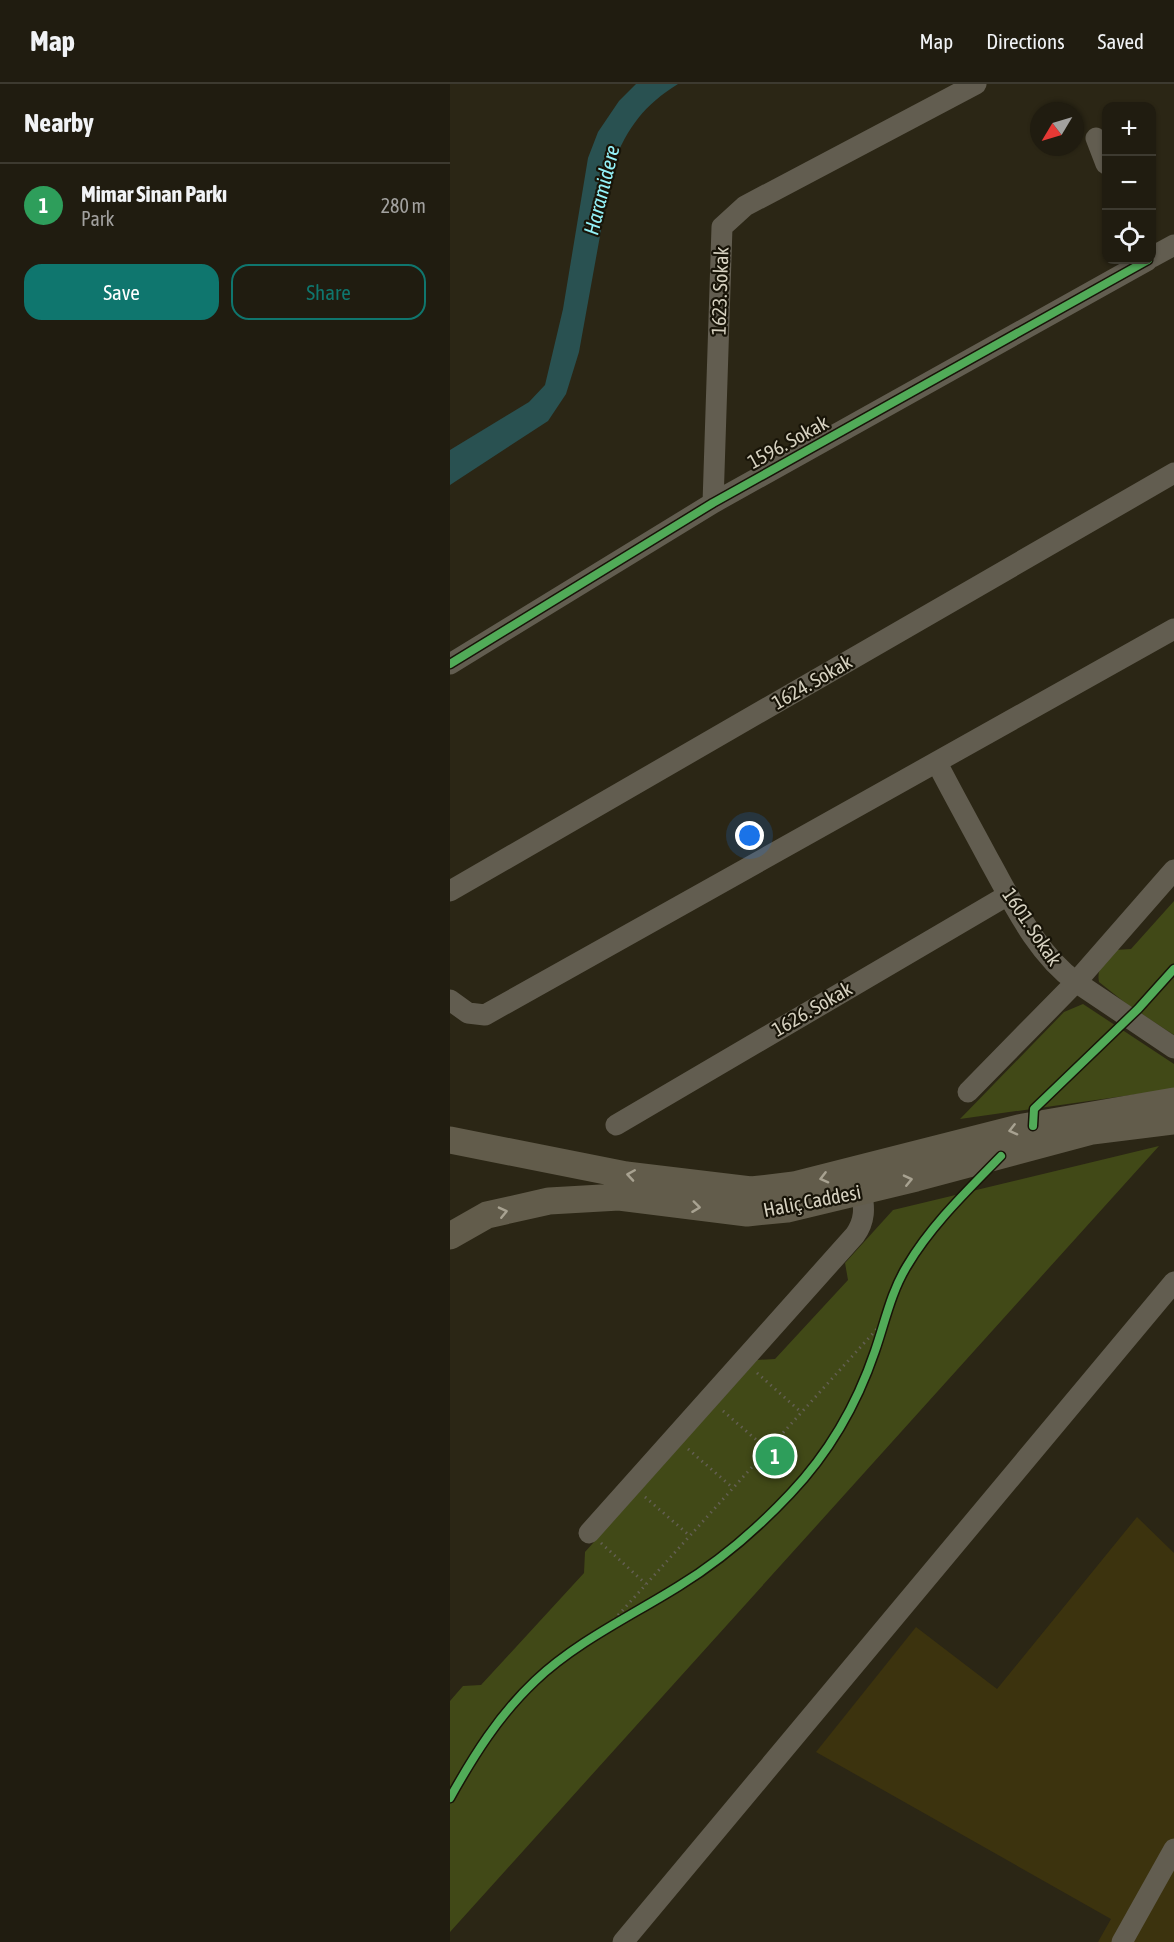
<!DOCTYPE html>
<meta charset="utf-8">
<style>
body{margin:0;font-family:"Asap Condensed",sans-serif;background:#282519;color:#f1f3f6}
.controls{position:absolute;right:18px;top:18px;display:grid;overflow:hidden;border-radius:12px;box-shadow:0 2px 4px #0004}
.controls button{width:54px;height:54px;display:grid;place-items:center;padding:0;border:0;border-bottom:2px solid #3d3a30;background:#201c10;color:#f1f3f6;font:30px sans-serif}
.compass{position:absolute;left:580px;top:18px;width:54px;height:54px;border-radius:50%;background:#201c10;box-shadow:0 2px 4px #0004;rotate:232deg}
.you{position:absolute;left:300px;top:752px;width:21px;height:21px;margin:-15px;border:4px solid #fff;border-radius:50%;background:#1a73e8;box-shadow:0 0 0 9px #1a73e833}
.badge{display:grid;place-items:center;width:39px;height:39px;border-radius:50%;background:#0f766e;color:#fff;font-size:20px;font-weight:700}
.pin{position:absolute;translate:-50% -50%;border:3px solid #fff;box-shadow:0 2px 6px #0006}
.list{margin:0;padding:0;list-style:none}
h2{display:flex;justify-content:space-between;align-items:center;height:78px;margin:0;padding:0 24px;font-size:26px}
h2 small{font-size:20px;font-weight:400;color:#a2a19f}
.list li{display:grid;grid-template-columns:39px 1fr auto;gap:18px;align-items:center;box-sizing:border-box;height:84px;padding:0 24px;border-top:2px solid #3d3a30}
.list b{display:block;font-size:22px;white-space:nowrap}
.list p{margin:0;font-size:20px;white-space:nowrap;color:#a2a19f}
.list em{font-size:20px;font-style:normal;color:#a2a19f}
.actions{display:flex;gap:12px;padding:18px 24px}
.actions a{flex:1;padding:14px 0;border:2px solid #0f766e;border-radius:18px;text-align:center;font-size:21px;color:#0f766e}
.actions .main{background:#0f766e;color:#fff}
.icon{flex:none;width:33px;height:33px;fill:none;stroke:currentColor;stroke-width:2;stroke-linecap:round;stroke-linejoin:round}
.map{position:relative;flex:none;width:724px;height:1858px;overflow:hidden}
header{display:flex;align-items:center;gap:36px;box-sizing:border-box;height:84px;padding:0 30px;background:#201c10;border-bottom:2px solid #3d3a30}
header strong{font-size:28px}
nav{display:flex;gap:33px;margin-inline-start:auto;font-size:21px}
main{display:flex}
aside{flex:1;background:#201c10}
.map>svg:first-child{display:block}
.built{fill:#3c330e}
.green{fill:#414917}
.water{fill:#295151}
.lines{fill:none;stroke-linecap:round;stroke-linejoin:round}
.path{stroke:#635f52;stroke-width:3;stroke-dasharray:1.5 4.5;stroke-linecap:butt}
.minor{stroke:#625d50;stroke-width:21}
.major{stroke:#625c4b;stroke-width:27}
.cycleway-casing{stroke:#181408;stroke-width:11}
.cycleway{stroke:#51ab58;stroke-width:8}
.oneway{stroke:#a8a291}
.labels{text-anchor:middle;stroke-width:4.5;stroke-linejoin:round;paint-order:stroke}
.street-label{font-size:20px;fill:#d6d1c0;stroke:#181408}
.water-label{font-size:21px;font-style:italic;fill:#94f2f8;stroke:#181408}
</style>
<header>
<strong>Map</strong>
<nav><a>Map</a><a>Directions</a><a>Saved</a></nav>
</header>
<main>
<aside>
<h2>Nearby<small></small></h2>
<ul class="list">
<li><span class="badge" style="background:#2e9e5b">1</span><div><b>Mimar Sinan Parkı</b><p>Park</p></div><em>280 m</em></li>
</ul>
<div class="actions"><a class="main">Save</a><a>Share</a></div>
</aside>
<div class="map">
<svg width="724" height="1858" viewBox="0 0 724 1858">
<rect width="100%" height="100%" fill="#2b2615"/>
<path class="built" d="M687 1433 724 1469V1858H648L661 1835 366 1668 466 1543 547 1605Z"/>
<path class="green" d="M724 817V951L678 921 649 898C646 883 656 877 665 866L681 865Z
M633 920 724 980V1005L510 1035 614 928Z
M709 1062 0 1848V1617L13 1602 31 1601 134 1489 135 1468 307 1276 325 1275 398 1196 395 1179 443 1126Z"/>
<path class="water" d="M186 0H228C194 21 178 43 163 80L129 268 116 310 98 337 0 401V366L79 318 95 301 113 225 138 74 148 48 169 17Z"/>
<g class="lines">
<path class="path" d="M307 1289 351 1328
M273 1327 318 1366
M238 1365 283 1404
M195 1413 240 1452
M151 1459 196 1500
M152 1549 435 1236"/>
<path class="minor" d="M646 54 656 80
M702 173 724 161
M263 419 272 143 295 122 526 0
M0 580 263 419 698 176
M487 679C504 712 522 744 539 776 563 819 586 869 626 898L724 964
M0 807 724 389
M0 916 18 929 35 931 724 545
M518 1008 626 898 724 786
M166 1041 558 811
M139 1449 405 1151C415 1137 415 1124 411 1107
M173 1858 724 1198
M672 1858 724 1765"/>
<path class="major" d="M0 1056 176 1091 301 1106 344 1101 573 1043 724 1017
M0 1152 37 1131 99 1117 169 1113 297 1129 337 1125 466 1094 642 1047 724 1037"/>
<defs>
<path id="cycleway" d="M0 580 263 419 698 176
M583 1042 584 1025 688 925 724 885
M0 1714C24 1671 49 1631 85 1597 126 1558 181 1532 229 1502 270 1477 307 1445 340 1410 379 1369 407 1320 425 1267 435 1238 441 1208 457 1182 482 1140 518 1106 551 1072"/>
</defs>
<use href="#cycleway" class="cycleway-casing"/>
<use href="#cycleway" class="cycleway"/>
</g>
<defs><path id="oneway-chevron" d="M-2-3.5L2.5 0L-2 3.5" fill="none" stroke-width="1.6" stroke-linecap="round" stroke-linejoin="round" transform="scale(1.5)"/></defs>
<g class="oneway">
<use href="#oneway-chevron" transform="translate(563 1046) rotate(166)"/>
<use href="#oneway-chevron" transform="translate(181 1091) rotate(-171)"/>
<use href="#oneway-chevron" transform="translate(374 1094) rotate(166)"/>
<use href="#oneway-chevron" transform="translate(458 1096) rotate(-13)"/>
<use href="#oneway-chevron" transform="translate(246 1123) rotate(7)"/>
<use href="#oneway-chevron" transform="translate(53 1128) rotate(-13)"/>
</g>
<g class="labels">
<g class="street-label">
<text transform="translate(270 207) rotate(-88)" y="7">1623. Sokak</text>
<text transform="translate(338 358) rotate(-29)" y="7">1596. Sokak</text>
<text transform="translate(362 598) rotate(-30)" y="7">1624. Sokak</text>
<text transform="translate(582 843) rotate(56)" y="7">1601. Sokak</text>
<text transform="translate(362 925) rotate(-30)" y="7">1626. Sokak</text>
<text transform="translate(362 1117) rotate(-11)" y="7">Haliç Caddesi</text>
</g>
<g class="water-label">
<text transform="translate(152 106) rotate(-76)" y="7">Haramidere</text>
</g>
</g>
</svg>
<div class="controls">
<button>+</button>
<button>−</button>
<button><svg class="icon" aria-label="locate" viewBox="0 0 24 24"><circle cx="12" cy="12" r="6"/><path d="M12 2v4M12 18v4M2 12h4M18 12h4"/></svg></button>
</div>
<svg class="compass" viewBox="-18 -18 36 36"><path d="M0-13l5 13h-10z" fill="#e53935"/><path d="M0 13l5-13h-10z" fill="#a2a19f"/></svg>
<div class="you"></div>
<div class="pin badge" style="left:325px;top:1372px;background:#2e9e5b">1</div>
</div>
</main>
